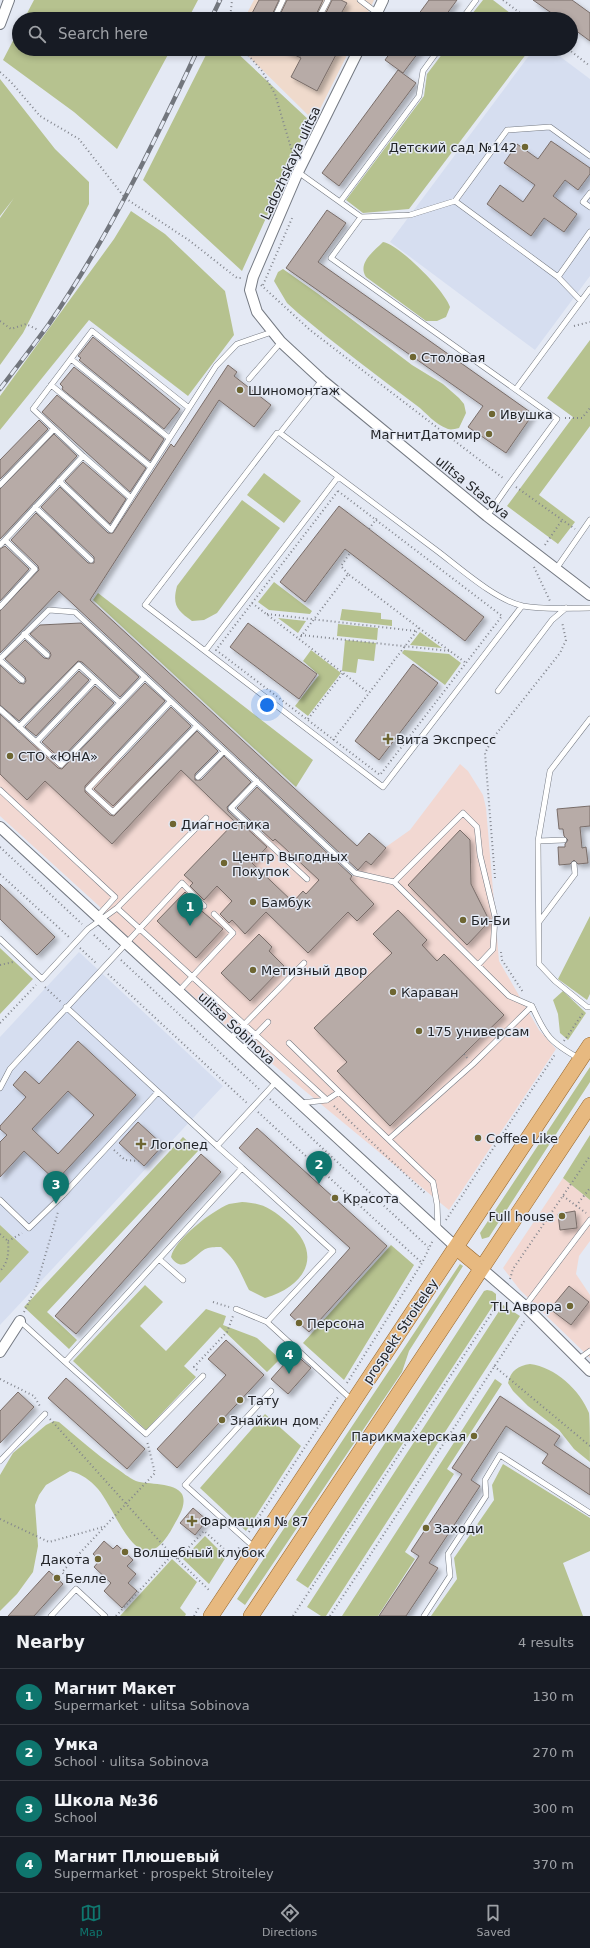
<!DOCTYPE html>
<meta charset="utf-8">
<style>
body{margin:0;font-family:"DejaVu Sans",sans-serif;background:#242831;color:#f1f3f6}
.you{position:absolute;left:267px;top:705px;width:14px;height:14px;margin:-10px;border:3px solid #fff;border-radius:50%;background:#1a73e8;box-shadow:0 0 0 6px #1a73e833}
.badge{display:grid;place-items:center;width:26px;height:26px;border-radius:50%;background:#0f766e;color:#fff;font-size:13px;font-weight:700}
.pin{position:absolute;translate:-50% -33px;filter:drop-shadow(0 1px 2px #0008)}
.pin::after{content:'';position:absolute;top:21px;width:14px;height:12px;background:inherit;clip-path:polygon(0 0,100% 0,50% 100%)}
.list{margin:0;padding:0;list-style:none}
h2{display:flex;justify-content:space-between;align-items:center;height:52px;margin:0;padding:0 16px;font-size:17px}
h2 small{font-size:13px;font-weight:400;color:#9ea1a6}
.list li{display:grid;grid-template-columns:26px 1fr auto;gap:12px;align-items:center;box-sizing:border-box;height:56px;padding:0 16px;border-top:1px solid #363941}
.list b{display:block;font-size:15px;white-space:nowrap}
.list p{margin:0;font-size:13px;white-space:nowrap;color:#9ea1a6}
.list em{font-size:13px;font-style:normal;color:#9ea1a6}
.icon{flex:none;width:22px;height:22px;fill:none;stroke:currentColor;stroke-width:2;stroke-linecap:round;stroke-linejoin:round}
.map{position:relative;flex:none;width:590px;height:1616px;overflow:hidden}
.search{position:absolute;background:#171b24;box-shadow:0 2px 6px #0003;left:12px;right:12px;top:12px;height:44px;display:flex;align-items:center;gap:10px;box-sizing:border-box;padding:0 14px;border-radius:22px;color:#9ea1a6;font-size:15px}
.sheet{height:276px;background:#171b24}
nav{display:flex;justify-content:space-around;align-items:center;box-sizing:border-box;height:56px;border-top:1px solid #363941;background:#171b24;font-size:11px;color:#9ea1a6}
nav a{display:grid;justify-items:center;gap:2px}
nav .on{color:#0f766e}
.map>svg:first-child{display:block}
.commercial{fill:#f2d8d2}
.industrial{fill:#efdacc}
.built{fill:#d6def0}
.green{fill:#b6c28f}
.building{fill:#b7aba7;stroke:#796d69;fill-rule:evenodd;filter:url(#shadow)}
.lines{fill:none;stroke-linecap:round;stroke-linejoin:round}
.lane-casing{stroke:#747982;stroke-width:6}
.street-casing{stroke:#747982;stroke-width:12}
.primary-casing{stroke:#98672a;stroke-width:16}
.path{stroke:#82858d;stroke-width:2;stroke-dasharray:1 3;stroke-linecap:butt}
.lane{stroke:#fff;stroke-width:5}
.street{stroke:#fff;stroke-width:10}
.primary{stroke:#e7b980;stroke-width:15}
.rail-casing{stroke:#72767d;stroke-width:4.5}
.rail{stroke:#e4e9f4;stroke-width:3;stroke-dasharray:9;stroke-linecap:butt}
.poi-dot{fill:#6e6632;stroke:#e4e9f4;stroke-width:1.5}
.labels{text-anchor:middle;stroke-width:3;stroke-linejoin:round;paint-order:stroke}
.poi-label{font-size:13px;fill:#222428;stroke:#e4e9f4;text-anchor:start}
.street-label{font-size:13px;fill:#222428;stroke:#e4e9f4}
</style>
<div class="map">
<svg width="590" height="1616" viewBox="0 0 590 1616">
<defs>
<filter id="shadow"><feDropShadow dx="3.5" dy="3.5" stdDeviation="2" flood-color="#0004"/></filter>
</defs>
<rect width="100%" height="100%" fill="#e4e9f4"/>
<path class="commercial" d="M0 738 181 770 228 815 350 879 366 861 410 830 460 764 468 771 483 795 486 808 499 961 539 1030 556 1049 449 1210 224 1024 114 925 99 906 0 816Z
M563 1178 590 1200V1241L579 1256 576 1274 590 1295V1358L520 1290 503 1268Z"/>
<path class="industrial" d="M254 0H374L365 19H244Z
M241 49H350L314 121Z"/>
<path class="built" d="M534 49H550L590 79V276L535 350 390 242Z
M79 952 223 1086 0 1325V1037Z"/>
<path class="green" d="M34 0H198L188 19H24Z
M483 0H493L518 19H468Z
M19 29V49H171L117 149 74 112 3 60Z
M209 49H233L310 121 242 271 143 180Z
M446 49H530L409 209 363 213 346 200 424 96 427 74Z
M0 79 55 149 89 182V204L23 333 0 365V218L14 198 0 216Z
M131 211 165 234 225 291 234 335 188 396 89 320 0 430V396L114 239Z
M383 242C400 245 445 291 450 307L446 317 437 321H426L366 277C357 263 374 251 383 242Z
M283 269 317 293 412 365 443 384 459 398 464 404 466 413 459 428C455 429 451 430 448 429 434 424 427 413 416 405 376 375 336 345 298 313L287 303 274 281 278 272Z
M590 340V426L539 495 575 522 558 544 507 506 573 417 547 398Z
M264 473 301 501 284 523 247 495Z
M242 500 280 528 217 613 204 620 192 621C177 610 172 605 177 586Z
M274 582 312 611 310 614 269 610 258 602Z
M98 593 313 760 296 787 93 600Z
M342 609 381 613V619L392 620V626L340 620Z
M278 618 306 621 298 633Z
M338 624 378 628 377 640 337 636Z
M420 632 442 648 410 645Z
M345 640 376 643 374 661 358 659 356 673 342 671Z
M311 650 341 673 308 716 295 706 319 675 303 661Z
M404 650 449 654 461 663 445 685 402 653Z
M590 916V994L587 1000 558 979Z
M0 948 33 979 0 1014Z
M563 991 586 1013 568 1040 560 1033 558 1014 553 1000Z
M590 1067V1082L489 1237 482 1239 480 1233Z
M590 1135V1200L563 1178Z
M183 1137 198 1151 47 1312 77 1340 69 1349 24 1307Z
M242 1202C263 1203 272 1209 288 1223 324 1254 306 1286 265 1298L249 1290C239 1271 238 1262 221 1247 217 1247 211 1247 208 1248 196 1251 184 1277 171 1257 175 1239 212 1211 229 1204 233 1203 238 1203 242 1202Z
M0 1225 29 1252 0 1283Z
M391 1245 414 1265 344 1380 303 1343Z
M460 1264 463 1266 409 1351 402 1372 245 1605 237 1599Z
M145 1285 163 1302 140 1326 166 1351 206 1309 226 1316 223 1325 257 1338 280 1359 267 1372 220 1327 184 1366 196 1377 146 1430 73 1361Z
M487 1290 492 1291 496 1294V1301L308 1588 296 1580 484 1291Z
M503 1305 520 1316 326 1616H321L307 1607Z
M530 1364C555 1367 580 1390 589 1413 590 1421 590 1452 590 1462L574 1449 559 1430 528 1406 513 1391 508 1383C511 1370 518 1366 530 1364Z
M495 1379 502 1384 447 1469 454 1474 405 1552 415 1559 378 1616H342Z
M265 1414 301 1446 246 1531 200 1488Z
M54 1421 59 1422C78 1438 96 1454 116 1468 122 1472 129 1478 136 1481 148 1485 175 1482 182 1494 187 1504 179 1516 174 1525 140 1590 119 1514 98 1489 90 1480 82 1474 70 1471L46 1485 39 1495 35 1505 38 1546 33 1572 17 1594 0 1611V1475L13 1453 46 1425Z
M503 1464 590 1518V1551L563 1563 583 1616H431L457 1579 454 1558 494 1500 492 1485Z
M205 1536 226 1557 209 1584 183 1559Z
M172 1559 197 1582 180 1608 186 1614 185 1616H120Z"/>
<path class="building" d="M259 0H279L270 19H249Z
M287 0H323L314 19H278Z
M332 0H341L347 3 338 19H323Z
M429 0H457L443 19H415Z
M533 0H572L590 13V41L571 27V19H560Z
M282 49H297V54L300 56 304 54 305 49H339L317 91 291 77 301 58Z
M393 49H421L403 73 385 60Z
M398 70 416 83 339 186 322 173Z
M551 141 590 168V174L578 190 565 180 553 196 577 214 564 232 544 218 531 236 487 204 500 185 523 202 535 185 504 163 517 144 538 159Z
M327 210 346 223 318 262 533 414 506 453 468 427 483 406 286 268Z
M93 337 180 409 164 429 79 360 81 358 78 356Z
M228 365 237 372 234 376 271 405 254 427 219 400 90 600 357 846 369 833 386 848 371 865 366 861 358 870 59 591 0 653V611L39 570 38 566 11 540 36 513 88 563H94V557L41 507 60 487 108 533H113L171 444 174 447Z
M74 367 164 439 150 461 62 389 63 387 60 384Z
M57 395 146 468 130 492 42 412Z
M39 420 48 429 0 479V460Z
M54 434 77 456 0 539V489Z
M83 462 126 499 110 524 65 481Z
M339 506 484 617 465 641 345 549 305 602 280 582Z
M5 546 29 569 0 601V549Z
M81 623 139 677 120 697 82 662 78 661 19 721 0 705V665L19 683 24 684 26 681 25 677 5 659 25 640 44 658 49 659 51 655 50 652 30 634 40 625Z
M248 623 317 674 299 699 230 647Z
M413 664 438 683 379 760 355 741Z
M79 671 89 680 36 736 25 727Z
M145 683 165 701 85 786V792L110 815 114 816 197 731 218 751 195 774V780H201L224 756 251 782 227 807 228 811 267 847 252 863 293 902 303 891 306 894 319 880 275 839 273 841 237 808 257 787 352 876 350 879 374 904 357 921 348 912 308 953 266 912 245 934 232 920 229 923 220 914 232 901 217 886 204 900 190 886 193 883 184 875 235 822 181 770 112 844 45 781 27 800 0 774V714L58 768 62 769Z
M95 686 114 703 61 759 42 742Z
M171 707 191 726 113 806 94 789Z
M590 806V826L580 827 582 848 586 847 588 863 578 864 574 860 570 864 559 865 558 847H565V844L568 840 564 836 563 829H559L557 809Z
M460 830 470 840 471 884 489 920 488 923 467 945 408 885Z
M0 884 55 937 37 955 0 919Z
M185 892 198 906 197 907 223 929 196 958 157 921Z
M398 910 427 940 422 945 437 961 444 954 504 1015 390 1126 337 1071 347 1062 314 1028 392 953 373 934Z
M259 934 272 947 269 951 284 966 250 1001 221 973Z
M78 1041 136 1095 56 1181 24 1151 0 1177V1142L7 1135 0 1129V1126L26 1097 13 1085 25 1071 39 1084ZM68 1091 94 1115 58 1154 32 1129Z
M138 1122 163 1145 144 1166 119 1143Z
M257 1128 387 1246 309 1332 290 1315 350 1248 239 1148Z
M201 1154 221 1172 76 1334 55 1316Z
M575 1211 577 1228 560 1230 558 1214Z
M569 1286 589 1302 571 1325 550 1309Z
M226 1340 264 1375 177 1468 157 1449 226 1375 208 1359Z
M294 1353 311 1368 288 1394 271 1379Z
M66 1378 145 1449 127 1469 48 1398Z
M18 1392 34 1407 0 1443V1411Z
M500 1396 560 1436 554 1445 590 1469V1495L542 1463 548 1454 506 1426 471 1480 480 1486 429 1563 438 1568 406 1616H379L419 1556 411 1551 462 1474 452 1468Z
M193 1508 207 1520 195 1535 180 1523Z
M104 1541 113 1549 117 1545 133 1560 127 1566 136 1574 128 1583 137 1591 122 1608 104 1591 111 1583 94 1567 100 1560 93 1554Z
M49 1571 63 1584 34 1616H8Z"/>
<g class="lines">
<defs>
<path id="lane" d="M360 0 377 13
M274 19 283 0
M318 19 328 0
M462 19 476 0
M300 52 301 49
M298 172 361 217 331 258 557 419 510 483 487 516
M590 193 583 202 590 207
M455 201 558 277 590 232
M340 202 419 96 423 71 439 49
M361 217 410 215 455 201 507 130 550 127 590 156
M558 277 581 301
M71 359 169 438
M249 379 281 342
M51 385 151 467
M516 389 590 289
M280 433 322 380
M83 456 33 409 92 331 189 408
M338 477 205 651 145 605 277 433H280C332 472 384 511 436 550 460 568 495 600 523 606 544 610 568 608 590 608
M59 481 111 530 131 498
M0 485 54 429
M35 507 91 560
M0 545 5 540
M556 569 590 520
M0 607 35 569 5 540 83 456 131 498 216 366 237 344 272 332
M24 634 47 655
M205 651 383 787 522 606
M0 659 49 610 75 612 355 873 394 882 509 996 532 1006C546 1037 550 1042 580 1059
M0 660 22 680
M498 691 552 620 566 608
M170 702 88 789 113 812 197 726
M0 709 61 765 145 677
M590 719 550 771 538 841 539 964 555 981 587 1007H590
M19 727 79 665 120 703
M36 742 95 680
M198 777 224 751
M257 781 231 808 307 879
M0 790 115 897 97 917
M538 841 564 840
M394 882 463 813 477 827 480 855 495 917 493 949 478 965
M117 908 327 1100
M539 922 575 874 574 864
M0 939 42 979 88 929 117 908 206 818
M178 992 233 933 214 914
M66 1007 217 1146
M230 1039 304 963
M289 1043 339 1092
M241 1050 268 1022
M0 1088 10 1069 182 883 204 906
M301 1103 327 1100 339 1092 433 1182 437 1204 438 1230
M389 1139 473 1064 532 1006
M242 1168 333 1251 267 1322 352 1400
M0 1200 29 1228 63 1195 158 1092
M159 1259 183 1280
M525 1306 590 1220
M236 1309 267 1322
M20 1321 65 1362 242 1168 217 1146 276 1082
M579 1359 590 1351
M65 1362 146 1434 203 1376
M0 1461 45 1414
M254 1547 185 1485 271 1391
M51 1616 76 1589 105 1616
M424 1616 450 1576 448 1554 486 1496 485 1480 500 1455 590 1513"/>
<path id="street" d="M374 19 383 0
M0 24 9 0
M359 49 298 172 253 277 250 290 257 312 281 342 322 380 487 516 590 595
M0 827 456 1247
M481 1268 525 1306 590 1371
M0 1352 20 1321"/>
<path id="primary" d="M456 1247 481 1268
M211 1616 590 1045
M251 1616 590 1105"/>
</defs>
<use href="#lane" class="lane-casing"/>
<use href="#street" class="street-casing"/>
<use href="#primary" class="primary-casing"/>
<path class="path" d="M503 0 528 19
M230 19 232 0
M243 49 262 71 275 94 294 158
M568 49 590 66
M0 72 11 82 40 116 79 139 125 198 190 241 237 278H242
M261 285 310 330 503 478
M263 285 293 216
M0 321 11 329 26 324 38 330
M574 326 590 322
M565 418H582L590 408
M516 487 575 529
M338 491 502 616 380 775 216 650Z
M369 529 377 518
M545 545 562 520
M534 567 550 601
M348 574 341 566 350 553
M252 603 299 639
M267 614 416 631
M419 628 466 663
M301 635 449 651
M308 719 343 673
M333 740 419 628 348 574 299 639 369 693
M0 847 82 924
M0 874 70 938
M495 878 485 753 493 738 560 653 566 640 562 622
M94 935 110 950
M80 948 96 963
M501 952 502 960 523 992
M121 960 259 1089
M0 965 13 962
M108 974 247 1103
M45 987 61 1002
M0 1023 36 985
M564 1041 583 1013
M464 1054 468 1059
M270 1099 428 1247
M334 1106 426 1194
M258 1112 422 1263
M114 1150 125 1160 139 1161
M563 1196 586 1213
M576 1206 590 1188
M446 1220 556 1053
M0 1234 8 1241C9 1254 8 1262 0 1271
M8 1241 22 1233
M510 1279 513 1269 590 1156
M213 1302 229 1307
M24 1312 36 1287 58 1212
M494 1366 590 1446
M197 1370 194 1367 227 1332 233 1316
M0 1379 34 1396 41 1408
M347 1383 422 1263 433 1240
M50 1419 164 1546 210 1591
M0 1519 49 1542 103 1527
M249 1532 338 1397
M234 1555 240 1546
M178 1559 204 1531 233 1557
M71 1583 62 1572 155 1473 147 1441
M116 1616 173 1554
M194 1616 199 1607
M293 1616 501 1299
M330 1616 525 1320"/>
<use href="#lane" class="lane"/>
<use href="#street" class="street"/>
<use href="#primary" class="primary"/>
<defs>
<path id="rail" d="M211 19 220 0
M0 389C16 368 33 346 49 324 108 238 154 143 198 49"/>
</defs>
<use href="#rail" class="rail-casing"/>
<use href="#rail" class="rail"/>
</g>
<g class="poi-dot">
<circle cx="525" cy="147" r="4"/>
<circle cx="413" cy="357" r="4"/>
<circle cx="240" cy="390" r="4"/>
<circle cx="492" cy="414" r="4"/>
<circle cx="489" cy="434" r="4"/>
<path d="M386 733h4v4h4v4h-4v4h-4v-4h-4v-4h4z"/>
<circle cx="10" cy="756" r="4"/>
<circle cx="173" cy="824" r="4"/>
<circle cx="224" cy="863" r="4"/>
<circle cx="253" cy="902" r="4"/>
<circle cx="463" cy="920" r="4"/>
<circle cx="253" cy="970" r="4"/>
<circle cx="393" cy="992" r="4"/>
<circle cx="419" cy="1031" r="4"/>
<circle cx="478" cy="1138" r="4"/>
<path d="M139 1138h4v4h4v4h-4v4h-4v-4h-4v-4h4z"/>
<circle cx="335" cy="1198" r="4"/>
<circle cx="562" cy="1216" r="4"/>
<circle cx="570" cy="1306" r="4"/>
<circle cx="299" cy="1323" r="4"/>
<circle cx="240" cy="1400" r="4"/>
<circle cx="222" cy="1420" r="4"/>
<circle cx="474" cy="1436" r="4"/>
<path d="M190 1515h4v4h4v4h-4v4h-4v-4h-4v-4h4z"/>
<circle cx="426" cy="1528" r="4"/>
<circle cx="125" cy="1552" r="4"/>
<circle cx="98" cy="1559" r="4"/>
<circle cx="57" cy="1578" r="4"/>
</g>
<g class="labels">
<g class="poi-label">
<text x="517" y="152" text-anchor="end">Детский сад №142</text>
<text x="421" y="362">Столовая</text>
<text x="248" y="395">Шиномонтаж</text>
<text x="500" y="419">Ивушка</text>
<text x="481" y="439" text-anchor="end">МагнитДатомир</text>
<text x="396" y="744">Вита Экспресс</text>
<text x="18" y="761">СТО «ЮНА»</text>
<text x="181" y="829">Диагностика</text>
<text x="232" y="861">Центр Выгодных<tspan x="232" dy="15">Покупок</tspan></text>
<text x="261" y="907">Бамбук</text>
<text x="471" y="925">Би-Би</text>
<text x="261" y="975">Метизный двор</text>
<text x="401" y="997">Караван</text>
<text x="427" y="1036">175 универсам</text>
<text x="486" y="1143">Coffee Like</text>
<text x="150" y="1149">Логопед</text>
<text x="343" y="1203">Красота</text>
<text x="554" y="1221" text-anchor="end">Full house</text>
<text x="562" y="1311" text-anchor="end">ТЦ Аврора</text>
<text x="307" y="1328">Персона</text>
<text x="248" y="1405">Тату</text>
<text x="230" y="1425">Знайкин дом</text>
<text x="466" y="1441" text-anchor="end">Парикмахерская</text>
<text x="200" y="1526">Фармация № 87</text>
<text x="434" y="1533">Заходи</text>
<text x="133" y="1557">Волшебный клубок</text>
<text x="90" y="1564" text-anchor="end">Дакота</text>
<text x="65" y="1583">Белле</text>
</g>
<g class="street-label">
<text transform="translate(290 163) rotate(-65)" y="5">Ladozhskaya ulitsa</text>
<text transform="translate(473 487) rotate(39)" y="5">ulitsa Stasova</text>
<text transform="translate(237 1028) rotate(43)" y="5">ulitsa Sobinova</text>
<text transform="translate(400 1331) rotate(-56)" y="5">prospekt Stroiteley</text>
</g>
</g>
</svg>
<div class="you"></div>
<div class="pin badge" style="left:190px;top:926px">1</div>
<div class="pin badge" style="left:319px;top:1184px">2</div>
<div class="pin badge" style="left:56px;top:1204px">3</div>
<div class="pin badge" style="left:289px;top:1374px">4</div>
<div class="search"><svg class="icon" aria-label="search" viewBox="0 0 24 24"><circle cx="10" cy="10" r="6"/><path d="M15 15l6 6"/></svg>Search here</div>
</div>
<section class="sheet">
<h2>Nearby<small>4 results</small></h2>
<ul class="list">
<li><span class="badge">1</span><div><b>Магнит Макет</b><p>Supermarket · ulitsa Sobinova</p></div><em>130 m</em></li>
<li><span class="badge">2</span><div><b>Умка</b><p>School · ulitsa Sobinova</p></div><em>270 m</em></li>
<li><span class="badge">3</span><div><b>Школа №36</b><p>School</p></div><em>300 m</em></li>
<li><span class="badge">4</span><div><b>Магнит Плюшевый</b><p>Supermarket · prospekt Stroiteley</p></div><em>370 m</em></li>
</ul>
</section>
<nav>
<a class="on"><svg class="icon" aria-label="map" viewBox="0 0 24 24"><path d="M3 6l6-2 6 2 6-2v14l-6 2-6-2-6 2zM9 4v14M15 6v14"/></svg>Map</a>
<a><svg class="icon" aria-label="directions" viewBox="0 0 24 24"><path d="M12 3l9 9-9 9-9-9zM9 14v-3h6M13 9l2 2-2 2"/></svg>Directions</a>
<a><svg class="icon" aria-label="saved" viewBox="0 0 24 24"><path d="M7 4h10v16l-5-4-5 4z"/></svg>Saved</a>
</nav>
